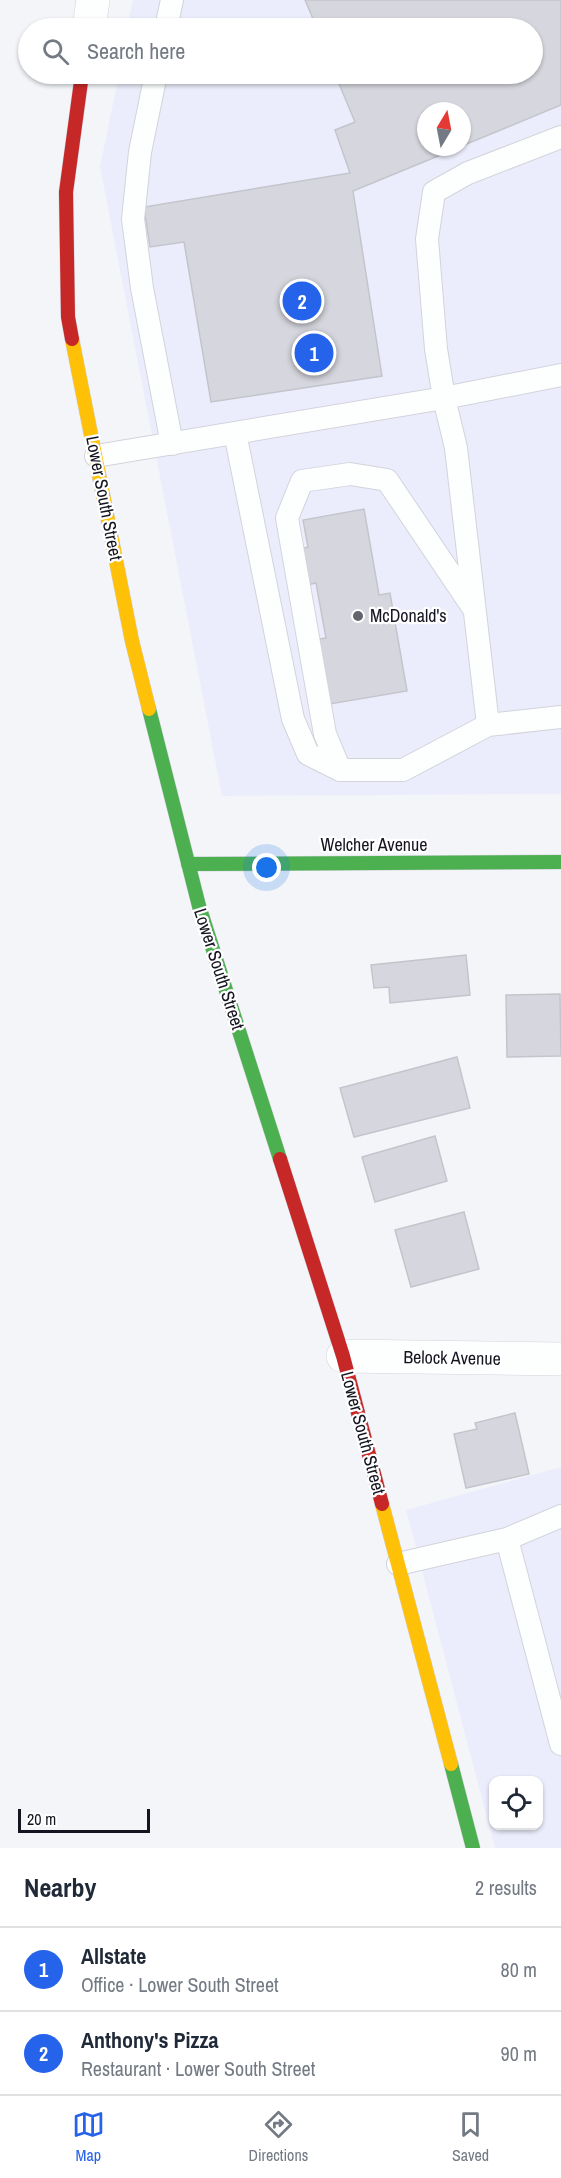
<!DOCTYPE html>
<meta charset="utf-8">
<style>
body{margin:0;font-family:"Archivo Narrow",sans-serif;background:#f6f6f7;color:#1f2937}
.controls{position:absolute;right:18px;bottom:18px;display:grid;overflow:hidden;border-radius:12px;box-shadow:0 2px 4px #0004}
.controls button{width:54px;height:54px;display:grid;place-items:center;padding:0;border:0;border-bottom:2px solid #e0e1e3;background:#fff;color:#1f2937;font:30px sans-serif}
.compass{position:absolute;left:417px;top:102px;width:54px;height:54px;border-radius:50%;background:#fff;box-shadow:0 2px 4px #0004;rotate:10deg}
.scale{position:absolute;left:18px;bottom:15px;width:132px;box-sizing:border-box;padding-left:6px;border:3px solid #151521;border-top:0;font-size:16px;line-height:21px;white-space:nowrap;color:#151521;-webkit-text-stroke:4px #fff;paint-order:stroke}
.you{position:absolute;left:267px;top:868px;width:21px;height:21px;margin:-15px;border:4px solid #fff;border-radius:50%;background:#1a73e8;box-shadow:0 0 0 9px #1a73e833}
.badge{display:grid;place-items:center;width:39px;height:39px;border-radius:50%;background:#2563eb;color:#fff;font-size:20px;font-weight:700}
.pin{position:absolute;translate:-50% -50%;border:3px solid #fff;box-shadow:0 2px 6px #0006}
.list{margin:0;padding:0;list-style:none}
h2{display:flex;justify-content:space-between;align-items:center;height:78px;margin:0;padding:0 24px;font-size:26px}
h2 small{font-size:20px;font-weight:400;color:#747a83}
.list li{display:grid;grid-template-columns:39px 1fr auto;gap:18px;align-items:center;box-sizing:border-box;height:84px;padding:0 24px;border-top:2px solid #e0e1e3}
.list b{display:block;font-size:22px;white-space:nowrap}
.list p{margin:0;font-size:20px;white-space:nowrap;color:#747a83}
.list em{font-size:20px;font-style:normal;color:#747a83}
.icon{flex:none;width:33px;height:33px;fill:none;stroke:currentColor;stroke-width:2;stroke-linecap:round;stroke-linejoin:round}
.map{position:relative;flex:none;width:561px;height:1848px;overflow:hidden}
.search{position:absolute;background:#fff;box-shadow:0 2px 4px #0004;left:18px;right:18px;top:18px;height:66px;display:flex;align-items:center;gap:15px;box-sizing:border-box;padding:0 21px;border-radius:33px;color:#747a83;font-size:22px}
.sheet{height:246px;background:#fff}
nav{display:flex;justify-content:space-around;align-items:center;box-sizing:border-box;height:84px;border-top:2px solid #e0e1e3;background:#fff;font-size:16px;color:#747a83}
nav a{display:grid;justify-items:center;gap:3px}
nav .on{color:#2563eb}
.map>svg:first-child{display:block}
.built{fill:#ecedfc;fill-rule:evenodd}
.building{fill:#d6d6de;stroke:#c4c5cc;stroke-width:1.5}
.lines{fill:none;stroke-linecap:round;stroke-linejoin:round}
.lane-casing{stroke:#d3d3db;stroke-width:24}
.street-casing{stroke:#d3d3db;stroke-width:34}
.fast-casing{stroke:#d3d3db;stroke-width:15}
.slow-casing{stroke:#d3d3db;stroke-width:15}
.jam-casing{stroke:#d3d3db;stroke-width:15}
.lane{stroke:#fdfefe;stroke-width:22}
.street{stroke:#fdfefe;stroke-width:33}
.fast{stroke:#4caf50;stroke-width:14}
.slow{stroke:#ffc107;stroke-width:14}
.jam{stroke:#c62828;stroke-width:14}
.poi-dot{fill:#63636d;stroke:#fff;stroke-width:2}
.labels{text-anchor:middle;stroke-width:4.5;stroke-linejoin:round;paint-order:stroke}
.street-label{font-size:18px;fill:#151521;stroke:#fff}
.poi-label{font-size:18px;fill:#151521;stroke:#fff;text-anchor:start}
</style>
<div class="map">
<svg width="561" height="1848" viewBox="0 0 561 1848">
<rect width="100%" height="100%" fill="#f4f5f9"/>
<path class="built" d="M133 0H561V794L222 796 100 167 119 74H532V28H127ZM426 111H462V147H426Z
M561 1467V1848H495L406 1510ZM494 1780H538V1826H494Z"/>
<path class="building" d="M305 0H561V105L462 146V111H426V147H460L353 191 382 376 211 402 184 242 150 247 144 207 350 173 335 130 355 122 335 74H532V28H317Z
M364 509 379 595 390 593 407 691 324 705 312 640 326 638 316 583 307 585 301 549 308 547 303 520Z
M466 955 470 995 390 1003 389 987 374 988 371 965Z
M560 994 561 1056 507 1057 506 995Z
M457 1057 470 1108 354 1137 340 1088Z
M435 1136 447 1181 375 1202 362 1157Z
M464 1212 479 1269 411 1287 395 1230Z
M515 1413 529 1474 466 1488 454 1434 477 1429 475 1423Z"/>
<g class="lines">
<defs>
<path id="lane" d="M166 28 172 0
M156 74 140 152 133 219 142 288 172 444
M561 375 444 398 456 448 488 725 561 717
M235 433 293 719 308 754 340 770H403L488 725
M96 456 444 398 436 349 427 239 434 192 468 173 561 137
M340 770 325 734 287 518 302 481 350 474 387 480 474 609
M507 1539 561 1744
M398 1564 507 1539 561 1516"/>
<path id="street" d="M89 28 93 0
M343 1356 561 1359"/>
<path id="fast" d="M149 709 199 906 280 1159
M188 864 561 862
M451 1764 473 1848"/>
<path id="slow" d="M72 339 132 641 149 709
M382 1504 451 1764"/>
<path id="jam" d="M72 339 68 317 66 192 82 74
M280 1159 343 1356 382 1504"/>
</defs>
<use href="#lane" class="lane-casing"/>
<use href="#street" class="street-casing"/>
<use href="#fast" class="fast-casing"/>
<use href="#slow" class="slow-casing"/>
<use href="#jam" class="jam-casing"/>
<use href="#lane" class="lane"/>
<use href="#street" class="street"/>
<use href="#fast" class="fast"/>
<use href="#slow" class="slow"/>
<use href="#jam" class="jam"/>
</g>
<circle class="poi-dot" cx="358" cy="616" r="6"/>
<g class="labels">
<g class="street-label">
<text transform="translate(104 498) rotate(79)" y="6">Lower South Street</text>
<text x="374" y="851">Welcher Avenue</text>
<text transform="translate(219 969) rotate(72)" y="6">Lower South Street</text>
<text transform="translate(452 1358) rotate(1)" y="6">Belock Avenue</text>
<text transform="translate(363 1433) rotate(75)" y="6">Lower South Street</text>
</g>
<g class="poi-label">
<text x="370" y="622">McDonald's</text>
</g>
</g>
</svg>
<div class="controls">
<button><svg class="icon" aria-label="locate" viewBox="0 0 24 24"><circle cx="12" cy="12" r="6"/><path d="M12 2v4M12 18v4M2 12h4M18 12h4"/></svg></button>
</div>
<svg class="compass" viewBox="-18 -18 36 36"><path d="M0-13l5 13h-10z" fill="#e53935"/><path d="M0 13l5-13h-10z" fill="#747a83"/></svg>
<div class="scale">20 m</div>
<div class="you"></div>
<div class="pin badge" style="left:314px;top:353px">1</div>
<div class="pin badge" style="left:302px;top:301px">2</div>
<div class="search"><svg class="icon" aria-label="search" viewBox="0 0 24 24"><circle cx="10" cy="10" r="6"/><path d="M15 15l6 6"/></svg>Search here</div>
</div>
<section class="sheet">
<h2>Nearby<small>2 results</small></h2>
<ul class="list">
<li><span class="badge">1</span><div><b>Allstate</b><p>Office · Lower South Street</p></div><em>80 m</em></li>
<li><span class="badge">2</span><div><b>Anthony's Pizza</b><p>Restaurant · Lower South Street</p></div><em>90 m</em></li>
</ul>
</section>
<nav>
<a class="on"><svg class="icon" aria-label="map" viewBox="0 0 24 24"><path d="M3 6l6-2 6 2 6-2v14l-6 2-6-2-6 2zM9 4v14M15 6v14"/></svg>Map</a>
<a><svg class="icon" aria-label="directions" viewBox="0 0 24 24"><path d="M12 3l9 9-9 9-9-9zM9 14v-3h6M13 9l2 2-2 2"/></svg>Directions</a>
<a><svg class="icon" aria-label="saved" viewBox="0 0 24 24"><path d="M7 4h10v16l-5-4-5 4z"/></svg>Saved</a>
</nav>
